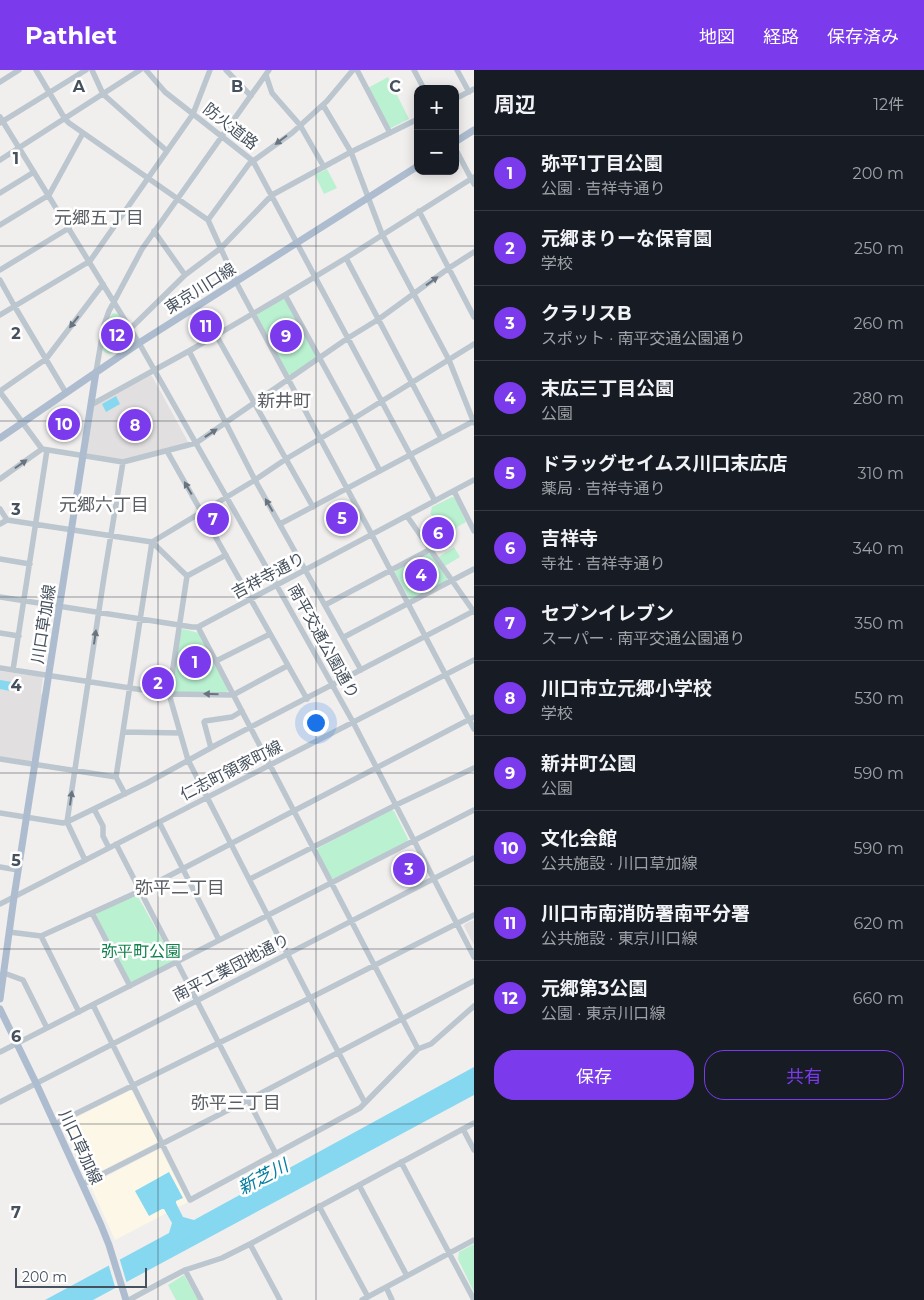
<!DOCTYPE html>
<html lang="ja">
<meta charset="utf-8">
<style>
body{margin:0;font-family:Montserrat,"Noto Sans JP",sans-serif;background:#20242c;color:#f1f3f6}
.controls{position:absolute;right:15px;top:15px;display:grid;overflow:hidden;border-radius:10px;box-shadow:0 2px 12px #0003}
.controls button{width:45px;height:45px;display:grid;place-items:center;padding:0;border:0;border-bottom:1px solid #363941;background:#171b24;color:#f1f3f6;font:25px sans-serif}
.scale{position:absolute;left:15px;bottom:12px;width:132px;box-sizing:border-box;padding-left:5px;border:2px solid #46515d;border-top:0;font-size:14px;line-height:18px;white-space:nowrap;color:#46515d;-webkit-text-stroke:4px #fff;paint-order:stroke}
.you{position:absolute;left:315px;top:652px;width:18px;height:18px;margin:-12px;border:4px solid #fff;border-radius:50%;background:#1a73e8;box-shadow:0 0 0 8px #1a73e833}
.badge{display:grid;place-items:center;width:32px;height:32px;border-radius:50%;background:#7c3aed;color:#fff;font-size:16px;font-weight:700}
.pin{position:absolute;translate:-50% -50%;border:2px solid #fff;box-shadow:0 1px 5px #0006}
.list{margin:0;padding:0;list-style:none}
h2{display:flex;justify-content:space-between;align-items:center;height:65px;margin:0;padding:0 20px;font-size:21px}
h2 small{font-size:16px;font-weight:400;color:#9ea1a6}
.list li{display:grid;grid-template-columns:32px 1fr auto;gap:15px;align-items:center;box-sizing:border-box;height:75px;padding:0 20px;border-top:1px solid #363941}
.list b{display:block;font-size:19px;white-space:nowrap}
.list p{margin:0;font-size:16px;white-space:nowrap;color:#9ea1a6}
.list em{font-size:16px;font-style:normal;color:#9ea1a6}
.actions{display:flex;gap:10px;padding:15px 20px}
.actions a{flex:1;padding:11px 0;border:1px solid #7c3aed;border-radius:20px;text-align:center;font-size:18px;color:#7c3aed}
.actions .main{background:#7c3aed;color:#fff}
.map{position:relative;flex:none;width:474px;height:1230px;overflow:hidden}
header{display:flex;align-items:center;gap:30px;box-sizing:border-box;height:70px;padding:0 25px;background:#7c3aed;color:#fff}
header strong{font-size:24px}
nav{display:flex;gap:28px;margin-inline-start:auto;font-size:18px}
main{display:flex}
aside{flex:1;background:#171b24}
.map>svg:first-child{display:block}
.commercial{fill:#fdf7e7}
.education{fill:#e2dfe0}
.green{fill:#baf1d1}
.water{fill:#85d8f0}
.pier{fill:#f1eeee}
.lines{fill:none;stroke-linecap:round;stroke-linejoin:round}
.minor{stroke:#bcc6ce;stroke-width:5.5}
.major{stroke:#adbdcf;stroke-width:7}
.oneway{fill:#69747f}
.grid{fill:none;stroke:#46515d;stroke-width:1;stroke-opacity:0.55}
.labels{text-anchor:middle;stroke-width:5;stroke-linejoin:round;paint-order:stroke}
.street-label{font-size:16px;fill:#46515d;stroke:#fff}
.park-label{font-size:16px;fill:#12824c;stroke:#fff}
.neighbourhood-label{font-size:18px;fill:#5b5f64;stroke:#fff}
.water-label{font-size:18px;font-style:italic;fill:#067ea0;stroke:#fff}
.grid-label{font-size:16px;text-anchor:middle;font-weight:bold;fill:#46515d;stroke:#fff;stroke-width:5;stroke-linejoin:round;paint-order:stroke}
</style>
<header>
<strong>Pathlet</strong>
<nav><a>地図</a><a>経路</a><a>保存済み</a></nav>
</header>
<main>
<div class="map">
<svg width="474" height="1230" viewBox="0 0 474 1230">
<rect width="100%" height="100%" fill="#f1eeee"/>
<path class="commercial" d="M131 1020 132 1021 157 1070 156 1073 91 1106 85 1104 62 1056 63 1054Z
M159 1079 161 1080 188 1132 115 1170 92 1119 94 1113Z"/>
<path class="education" d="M150 306H152L188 372 187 374 126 390 88 385 86 383 93 338 95 336Z
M0 601 43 607 41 623 43 625 32 689 30 692 0 687Z
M474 850V875L464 856 465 854Z"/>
<path class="green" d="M388 7 409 49 391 58H389L368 18Z
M327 99 337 118 324 124 315 105Z
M282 228 285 229 315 285V289L291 305 288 304 257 246 258 242Z
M113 243 118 244 132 270 113 283C108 285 105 283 102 279 104 268 105 252 113 243Z
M452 427 455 428 466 452 457 457 455 462 429 451 432 445 430 444 432 437Z
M454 477 460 487 445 496 439 487Z
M427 484H431L448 507 447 511 411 529 409 528 395 503 396 500Z
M183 559 199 563 228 620 227 622 174 623 172 620 181 561Z
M391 740 394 741 408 769 407 772 334 809 331 808 317 780 318 778Z
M137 825 174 891 131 913 96 846 97 842Z
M474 1174V1222L458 1189 459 1182Z
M184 1205 198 1230H176L168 1215Z"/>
<path class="water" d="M116 326 120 334 106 342 102 334Z
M0 610 12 612 10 621 0 619Z
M474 997V1025L93 1230H45L169 1163 172 1153 164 1139H162L149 1146 135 1121 169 1102 183 1128 176 1131V1133L183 1147 194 1150Z"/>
<path class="pier" d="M119 1187 127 1214 116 1220 108 1193Z"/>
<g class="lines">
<path class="minor" d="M36 0 65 49 69 53 208 150 236 212 372 465 474 659
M92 0 103 24 167 81
M146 0 165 22 253 91 435 431
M226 0 251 26
M357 0 390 63
M414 0 424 19
M457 0 469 22
M266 5 272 23 300 55 324 97
M0 12 19 0
M455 29 474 19
M323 35 351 82 382 164 449 290 474 353
M0 47 139 273 277 516 353 652 474 887
M0 53 86 0
M455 78 474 114
M0 90 140 0
M0 123 34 102
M419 141 474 247
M208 150 249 94 292 63 327 31 353 0
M0 155 49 125 83 63
M154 161 185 205
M346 188 441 368
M0 200 69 158
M0 210 15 237 66 323
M285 225 353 349 380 401
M0 245 90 191 193 44 210 0
M130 259 185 205 221 178 272 125 351 82 418 49
M216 265 313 437
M189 281 255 410 361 600
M96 302 104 255 109 241 142 179 269 0
M0 321 46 289 103 214
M0 322 42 379 123 392 196 373 348 268 379 249 449 198 474 182
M91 335 189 281 285 225 346 188 474 107
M167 381 307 629
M0 409 42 379
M454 421 474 461
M0 439 7 450 152 472 255 410 286 389 353 349 474 274
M407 446 474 542
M0 454 7 450
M280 454 474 351
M152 472 187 506 226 485
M0 489 30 494
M187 506 169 624 188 690 310 928 365 1033
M0 527 192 557H198L474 410
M325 535 431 479
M198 557 418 979
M0 563 19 566
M344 567 474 499
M216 591 270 564
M0 598 169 624 233 625 287 596
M13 600 47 380
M124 662 180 663
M211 678 204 652 205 651 232 647 242 641
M0 689 116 707
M125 724 116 707 152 472
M94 739 103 756V766L109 778
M0 743 63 753 67 752 147 713 218 674 474 541
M159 752 219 870
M116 774 276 1084
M85 790 67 752 104 507 123 392
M0 797 18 800
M250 809 396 735 474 698
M0 834 474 590
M92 843 130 916
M9 862 41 866 140 821 474 647
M41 866 79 942
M4 903 23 910 47 958
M93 935 190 1130 360 1038 418 979 431 974 474 936
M0 982 474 740
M0 1032 474 788
M55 1054 310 928 474 845
M463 1059 474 1080
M401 1092 474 1230
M83 1114 248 1030 474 911
M359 1115 407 1206
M319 1136 368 1227
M250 1174 280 1230
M185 1200 201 1230
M386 1217 392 1230
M129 1230 164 1211 185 1200 222 1188 250 1174 474 1053
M362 1230 474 1170"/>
<path class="major" d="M455 72 474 60
M0 368 139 273 418 96
M0 929 14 827 96 302
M0 939 36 1013 101 1155 109 1175 126 1230"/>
</g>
<defs><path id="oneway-solid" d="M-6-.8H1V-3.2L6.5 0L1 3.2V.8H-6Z" transform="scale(1.25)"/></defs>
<g class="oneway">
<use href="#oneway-solid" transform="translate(281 70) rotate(143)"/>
<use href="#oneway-solid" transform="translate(432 211) rotate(-36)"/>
<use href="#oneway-solid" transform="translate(74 252) rotate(128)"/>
<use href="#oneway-solid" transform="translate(211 363) rotate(-34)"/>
<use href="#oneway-solid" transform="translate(21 394) rotate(-35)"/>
<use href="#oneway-solid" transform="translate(188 418) rotate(-120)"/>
<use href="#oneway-solid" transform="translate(269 435) rotate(-120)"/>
<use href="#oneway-solid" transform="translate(95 567) rotate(-82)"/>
<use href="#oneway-solid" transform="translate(211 624) rotate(-179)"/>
<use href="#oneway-solid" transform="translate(71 728) rotate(-82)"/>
</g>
<path class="grid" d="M158 0V1230M316 0V1230M0 176H474M0 351H474M0 527H474M0 703H474M0 879H474M0 1054H474"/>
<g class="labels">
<g class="street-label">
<text transform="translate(231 56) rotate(38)" y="6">防火道路</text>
<text transform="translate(200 218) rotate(-32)" y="6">東京川口線</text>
<text transform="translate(268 505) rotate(-28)" y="6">吉祥寺通り</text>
<text transform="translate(43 554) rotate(-81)" y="6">川口草加線</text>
<text transform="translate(324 571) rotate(61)" y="6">南平交通公園通り</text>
<text transform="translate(231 700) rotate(-27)" y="6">仁志町領家町線</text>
<text transform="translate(231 897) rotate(-27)" y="6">南平工業団地通り</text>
<text transform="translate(81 1077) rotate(65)" y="6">川口草加線</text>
</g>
<g class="park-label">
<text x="141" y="887">弥平町公園</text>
</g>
<g class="neighbourhood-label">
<text x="99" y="154">元郷五丁目</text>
<text x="284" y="337">新井町</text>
<text x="104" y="441">元郷六丁目</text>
<text x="180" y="824">弥平二丁目</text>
<text x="236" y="1039">弥平三丁目</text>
</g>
<g class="water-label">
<text transform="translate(263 1107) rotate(-28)" y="6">新芝川</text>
</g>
</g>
<g class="grid-label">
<text x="79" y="22">A</text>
<text x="237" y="22">B</text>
<text x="395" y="22">C</text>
<text x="16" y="94">1</text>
<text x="16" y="269">2</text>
<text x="16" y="445">3</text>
<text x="16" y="621">4</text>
<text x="16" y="796">5</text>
<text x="16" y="972">6</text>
<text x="16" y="1148">7</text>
</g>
</svg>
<div class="controls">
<button>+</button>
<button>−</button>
</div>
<div class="scale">200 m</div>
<div class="you"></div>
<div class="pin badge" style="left:195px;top:592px">1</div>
<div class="pin badge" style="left:158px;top:613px">2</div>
<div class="pin badge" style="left:409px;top:799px">3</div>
<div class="pin badge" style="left:421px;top:505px">4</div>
<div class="pin badge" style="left:342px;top:448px">5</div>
<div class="pin badge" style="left:438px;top:463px">6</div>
<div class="pin badge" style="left:213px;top:449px">7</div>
<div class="pin badge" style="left:135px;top:355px">8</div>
<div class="pin badge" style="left:286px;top:266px">9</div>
<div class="pin badge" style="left:64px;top:354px">10</div>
<div class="pin badge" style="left:206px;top:256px">11</div>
<div class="pin badge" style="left:117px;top:265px">12</div>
</div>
<aside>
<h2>周辺<small>12件</small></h2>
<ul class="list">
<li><span class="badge">1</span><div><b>弥平1丁目公園</b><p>公園 · 吉祥寺通り</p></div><em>200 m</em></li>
<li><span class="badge">2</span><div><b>元郷まりーな保育園</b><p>学校</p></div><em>250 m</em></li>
<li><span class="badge">3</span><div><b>クラリスB</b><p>スポット · 南平交通公園通り</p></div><em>260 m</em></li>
<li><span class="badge">4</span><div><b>末広三丁目公園</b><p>公園</p></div><em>280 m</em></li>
<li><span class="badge">5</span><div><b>ドラッグセイムス川口末広店</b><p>薬局 · 吉祥寺通り</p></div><em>310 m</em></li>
<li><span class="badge">6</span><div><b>吉祥寺</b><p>寺社 · 吉祥寺通り</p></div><em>340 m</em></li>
<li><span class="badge">7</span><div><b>セブンイレブン</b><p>スーパー · 南平交通公園通り</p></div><em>350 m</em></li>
<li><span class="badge">8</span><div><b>川口市立元郷小学校</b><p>学校</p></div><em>530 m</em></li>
<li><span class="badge">9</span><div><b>新井町公園</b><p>公園</p></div><em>590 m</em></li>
<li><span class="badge">10</span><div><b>文化会館</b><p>公共施設 · 川口草加線</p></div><em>590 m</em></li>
<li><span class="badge">11</span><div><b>川口市南消防署南平分署</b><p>公共施設 · 東京川口線</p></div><em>620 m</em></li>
<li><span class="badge">12</span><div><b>元郷第3公園</b><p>公園 · 東京川口線</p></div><em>660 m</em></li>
</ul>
<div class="actions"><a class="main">保存</a><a>共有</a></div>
</aside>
</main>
